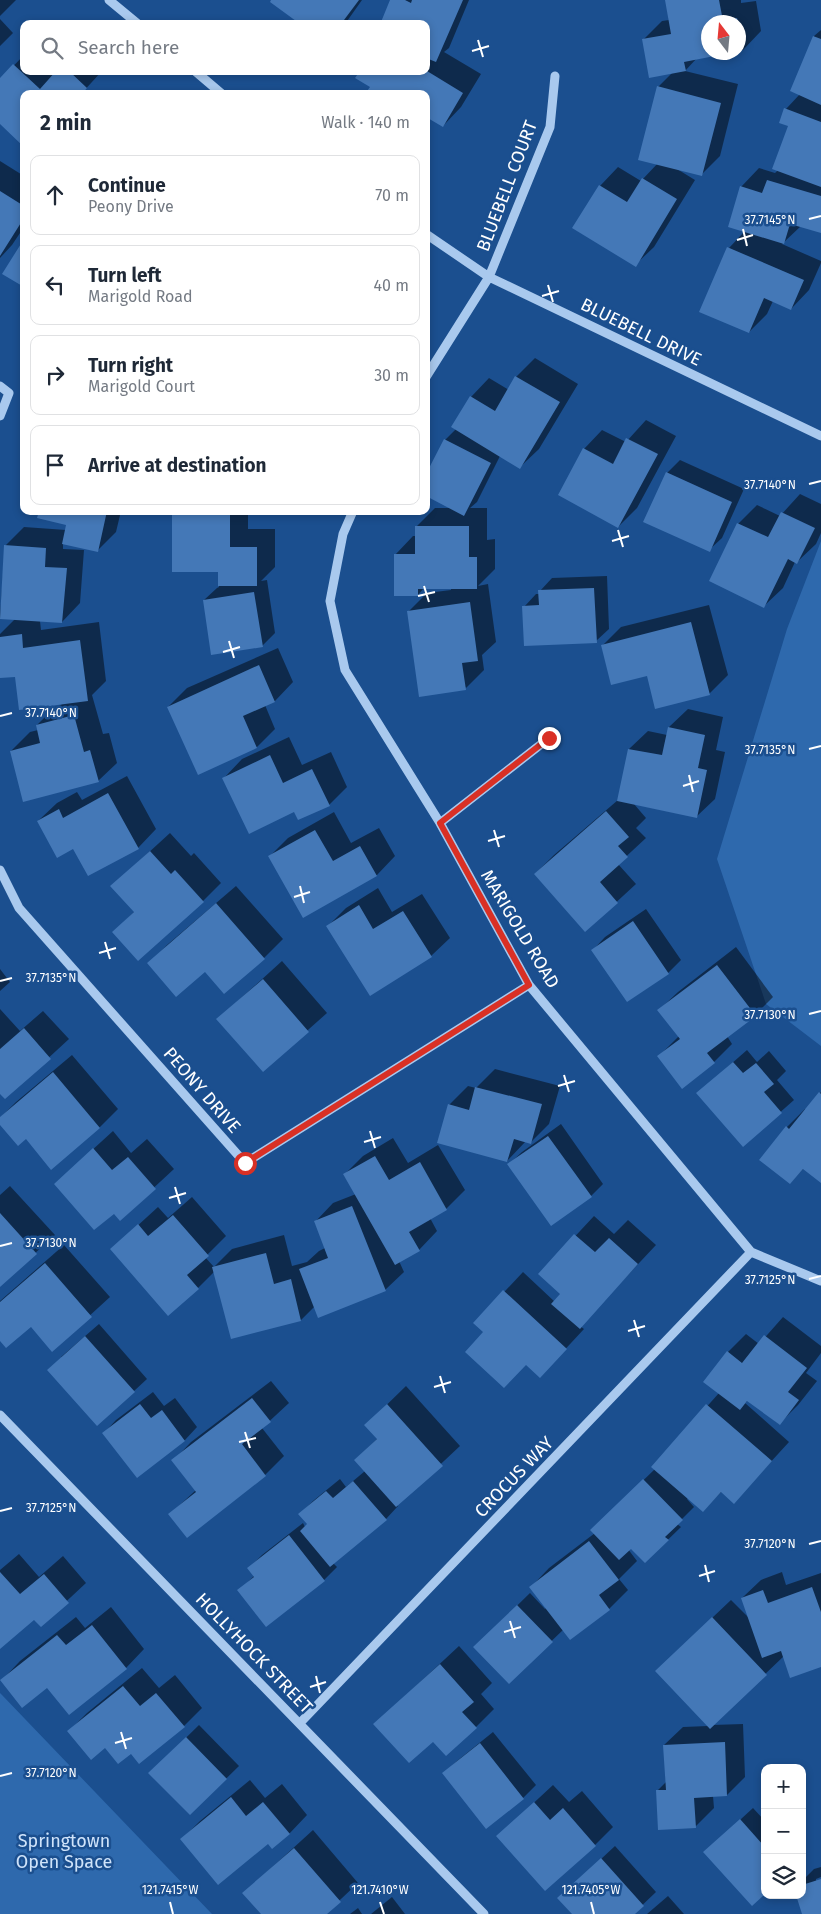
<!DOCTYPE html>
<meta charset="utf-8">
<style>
body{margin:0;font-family:"Fira Sans",sans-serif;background:#f2f2f3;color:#1f2937}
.controls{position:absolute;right:15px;bottom:15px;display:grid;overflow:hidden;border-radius:10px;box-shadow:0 2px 8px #0003}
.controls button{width:45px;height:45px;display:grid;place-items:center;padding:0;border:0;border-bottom:1px solid #e0e1e3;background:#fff;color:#1f2937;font:25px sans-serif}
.compass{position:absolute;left:701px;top:15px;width:45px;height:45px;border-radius:50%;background:#fff;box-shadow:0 2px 8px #0003;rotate:344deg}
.stop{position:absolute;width:15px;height:15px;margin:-11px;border:4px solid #d93025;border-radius:50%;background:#fff}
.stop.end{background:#d93025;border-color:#fff;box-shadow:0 1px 5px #0008}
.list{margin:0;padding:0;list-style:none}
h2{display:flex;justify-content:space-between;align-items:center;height:65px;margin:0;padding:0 20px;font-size:21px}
h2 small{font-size:16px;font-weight:400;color:#747a83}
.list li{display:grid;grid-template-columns:32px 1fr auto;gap:15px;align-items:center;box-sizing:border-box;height:80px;margin:0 10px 10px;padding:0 10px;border:1px solid #e0e1e3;border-radius:10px}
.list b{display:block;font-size:19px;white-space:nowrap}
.list p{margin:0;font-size:16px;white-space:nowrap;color:#747a83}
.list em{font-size:16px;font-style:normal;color:#747a83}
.icon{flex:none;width:28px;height:28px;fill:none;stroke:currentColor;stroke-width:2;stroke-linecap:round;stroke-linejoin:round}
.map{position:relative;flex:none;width:821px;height:1914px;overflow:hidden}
.search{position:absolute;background:#fff;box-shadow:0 2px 8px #0003;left:20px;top:20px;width:410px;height:55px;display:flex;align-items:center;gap:12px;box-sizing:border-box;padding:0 18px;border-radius:10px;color:#747a83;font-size:19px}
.panel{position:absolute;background:#fff;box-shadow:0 2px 8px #0003;left:20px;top:90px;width:410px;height:425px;border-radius:10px}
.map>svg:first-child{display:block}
.green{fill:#2e69ad}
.shadow{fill:#0007}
.building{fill:#4478b7}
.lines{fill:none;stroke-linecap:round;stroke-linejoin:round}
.minor{stroke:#a9c9ee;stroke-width:9}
.route{stroke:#d93025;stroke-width:6}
.ticks{fill:none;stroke:#fff;stroke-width:2}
.labels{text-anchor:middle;stroke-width:5;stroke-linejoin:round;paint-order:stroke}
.street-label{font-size:18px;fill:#fff;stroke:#1b4f8f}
.park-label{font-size:18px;fill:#cfe3fa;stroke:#1b4f8f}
.ticks-label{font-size:12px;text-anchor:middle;fill:#fff;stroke:#1b4f8f;stroke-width:5;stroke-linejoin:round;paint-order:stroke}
</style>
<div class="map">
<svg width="821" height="1914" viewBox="0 0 821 1914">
<rect width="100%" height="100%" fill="#1b4f8f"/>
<path class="green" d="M821 541V1046L766 1004 717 859 787 629Z
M0 1693 2 1695 212 1914H0Z"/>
<path class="shadow" d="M0 0H16L0 16Z
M273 0H362L345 24H295L298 21Z
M392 0H469L449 48 444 52 481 74 461 107 443 126 426 71V24Z
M666 0H741V3L756 1 761 31 743 50 738 51V22H708V52H729L697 58 685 71 738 84 720 156 701 175 677 169 695 180 654 247 635 265 600 186 618 167 641 181 658 163V87L673 72 643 40 662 21 669 20Z
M0 19 13 33 0 46Z
M821 30V232L801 226 782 244 821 261V263L809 290 791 309 773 301 767 314 749 332 729 248 745 231 741 187 759 168 775 173 778 170 790 125 786 109 800 94 791 91 814 36Z
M24 55V71H102L81 94H24L0 123V80Z
M0 161 24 176V227L12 245 0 258Z
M535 358 578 384 539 449 520 467 500 456 477 502 470 508H487V540L495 539V569L478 586 488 584 496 642 482 655 484 670 466 688 408 612 427 593 451 590V588H424L418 595 395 555 413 536H416V527L435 508H452L426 477 445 440 456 429 471 397 489 378 509 390 516 377Z
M646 420 676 436 637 508 618 527 584 449 602 430 626 442Z
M680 460 744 489 722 538 709 550 667 473Z
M800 494 821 504V533L816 544 797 562H795L783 588 764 606 738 524 757 505 780 516Z
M40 511H121L116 532 97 551 63 543V549L84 550 80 603 62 622 40 621 41 630 99 622 106 681 92 695 103 734 109 733 117 763 98 781 11 751 30 732 38 730 37 725 55 707 62 705 16 675H0V634L15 619 0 618 5 546 24 527 66 530 68 524Z
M173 511H248V529H275V567L261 581 267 580 275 633 262 646 204 600 217 588 219 587V570Z
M607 576 609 629 596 641 524 607 536 594H540V591L552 578Z
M709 605 728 675 709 694 648 674 602 646 621 627Z
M278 648 293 682 275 701 265 705 275 729 257 747 198 773 168 707 187 688Z
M688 709 723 717 716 750 725 752 715 799 696 817 634 804 646 818 636 828 646 838 618 864 636 884 585 931 535 874 554 855 618 800 629 749 648 731 667 735 669 727Z
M289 737 302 765 331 752 347 787 329 805 295 810 224 778 242 759Z
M127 776 156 829 138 848H74L38 821 57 803 77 792 82 800Z
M334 812 351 843 379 828 395 856 377 875 303 916 270 856 288 838Z
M170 833 191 856 194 853 221 883 203 901 114 932 135 911 112 886Z
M236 886 283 939 264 958 225 992 205 970 149 964 167 945Z
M378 888 392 912 422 894 450 938 431 956 371 994 328 926 346 908Z
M646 909 681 960 668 973 593 950 605 937Z
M736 947 773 997 755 1015 727 1036 732 1044 714 1062 659 1056 679 1036 659 1010 678 992Z
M282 961 327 1013 263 1070 218 1019Z
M0 969 10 982 0 991Z
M0 1009 20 1031 43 1011 69 1039 5 1098 0 1092Z
M747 1050 757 1062 769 1051 786 1071 777 1080 794 1100 743 1145 698 1093Z
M72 1055 118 1109 99 1128 0 1123V1118L16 1102Z
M495 1069 560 1086 549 1124 531 1142 526 1141 507 1161 449 1105 468 1086 476 1088Z
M821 1092V1181L804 1168 790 1183 787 1127 805 1109 806 1110Z
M561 1124 603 1184 591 1196 509 1164 522 1152Z
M113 1131 131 1153 147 1139 174 1169 120 1219 114 1212 55 1184Z
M393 1138 408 1163 438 1145 465 1190 446 1209 430 1218 437 1231 419 1250 399 1261 404 1272 385 1290 315 1306 301 1320 215 1271 198 1288 112 1249 158 1207 168 1218 192 1197 226 1236 205 1257 214 1267 232 1249 284 1235 292 1266 307 1262 319 1251 325 1248 315 1222 333 1203 356 1194 344 1175 363 1156Z
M10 1186 55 1235 0 1285V1195Z
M594 1216 614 1234 628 1220 656 1245 580 1326 584 1329 558 1357 485 1332 475 1323 523 1272 555 1302 562 1294 540 1274Z
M64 1245 110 1297 52 1350 31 1326 0 1339V1301Z
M783 1317 821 1346V1353L806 1373 817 1381 798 1405 779 1424 748 1400 745 1403 789 1442 734 1502 722 1491 703 1511 688 1498 687 1499 694 1507 677 1524 681 1527 645 1562 631 1547 628 1549 637 1561 619 1579 628 1590 609 1609 571 1638 564 1629 509 1682 488 1634 530 1593 545 1609 547 1607 531 1587 549 1568 595 1533 592 1530 655 1469 653 1467 719 1393 728 1352 746 1334 759 1344Z
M99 1324 147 1379 134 1391 61 1357Z
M271 1381 289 1403 262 1428 284 1456 265 1475 187 1536 170 1514 196 1490 173 1461 191 1442Z
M406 1386 460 1446 397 1505 398 1506 386 1519 333 1563 337 1567 324 1580 266 1626 239 1591 255 1575 249 1568 262 1555 303 1523 305 1527 308 1524 300 1514 313 1501 340 1479 346 1487 365 1471 355 1460 378 1438 366 1425Z
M153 1392 164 1406 175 1398 197 1427 185 1440 137 1476 104 1433 116 1420Z
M19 1554 39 1577 63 1556 86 1583 41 1625 34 1618 0 1647V1570Z
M782 1572 786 1585 821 1573V1666L784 1656 712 1725 743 1724 745 1777 727 1795 713 1796 714 1808 696 1826 657 1791 666 1782 664 1745 683 1727 708 1726 675 1653 731 1600 749 1618 742 1598 761 1580Z
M111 1607 144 1649 126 1668 47 1686 2 1680 20 1661 76 1617 85 1628Z
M459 1646 492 1683 481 1694 494 1709 476 1727 433 1740 375 1724Z
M142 1668 159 1688 175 1675 202 1708 184 1726 105 1746 69 1731 87 1713Z
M199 1725 239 1766 190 1814 150 1773Z
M493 1732 536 1785 523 1798 487 1827 444 1773 457 1761Z
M250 1780 265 1798 282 1784 307 1815 289 1834 268 1843 182 1839 200 1821Z
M553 1785 569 1802 582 1791 613 1827 595 1845 498 1836Z
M753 1808 765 1821V1893L705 1852Z
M313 1830 358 1883 325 1914H263L244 1893Z
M615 1846 656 1892 633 1914H574L572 1886Z
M821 1867V1877L816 1879V1882L821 1880V1914H804L802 1881 814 1869Z
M668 1896 684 1914H647Z
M392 1897 405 1914H371Z
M358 1908 362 1914H350Z"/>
<path class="building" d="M271 0H359L341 24H294L296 21 270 2Z
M390 0H405L411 3 412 0H463L436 62 426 58V24H385L381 22Z
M665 0H719L723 21 737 18 738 22H708V52L730 53 684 62 686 71 649 78 642 39 671 34Z
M813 36 821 39V105L790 91Z
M13 64 40 89 56 71H69L87 88 82 94H24V147L0 124V78Z
M360 71H427L463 93 443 127 426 117V94H365L370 87 355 78Z
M657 86 721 103 702 176 638 160Z
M784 108 821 122V187L772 169 788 126 779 123Z
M642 178 677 199 636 267 572 228 599 185 627 202Z
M767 180 821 196V233L790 224 784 244 728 227 740 186 762 193Z
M0 191 24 206V218L0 256Z
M24 239V287L2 274Z
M727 247 804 280 791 310 764 298 749 333 699 312Z
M515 376 560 402 520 469 451 427 470 396 495 411Z
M626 438 658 454 618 528 558 495 583 448 613 464Z
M444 439 491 463 464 516 426 496V474Z
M666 472 732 502 710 552 643 522Z
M39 511H107L98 552 62 544 66 525 37 518Z
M172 511H230V547H257V586H218V572H172Z
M781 512 815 528 797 564 788 559 764 608 709 581 737 523 768 537Z
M415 526H469V557H477V589H418V596H394V554H415Z
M4 545 46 548 45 567 67 568 62 623 0 619Z
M594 588 597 643 524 646 522 606 539 605 538 590Z
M254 592 263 647 211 655 203 600Z
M470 602 478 661 462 663 466 690 419 697 407 611Z
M691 622 710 695 655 709 647 676 611 685 601 645Z
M22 634 23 648 80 640 88 701 19 710 15 677 0 678V637Z
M259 665 275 702 243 716 257 748 198 775 167 707Z
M74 715 84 752 90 750 99 782 23 802 10 751 40 743 36 725Z
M668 727 705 735 698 768 707 770 697 818 617 801 628 749 662 755Z
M270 755 283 783 312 769 330 806 298 820 294 812 249 834 222 778Z
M108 793 139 849 88 876 73 849 57 858 37 821 59 809 63 818Z
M606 811 629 837 618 846 628 857 600 882 618 903 585 932 534 874Z
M315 830 333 861 360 846 377 876 303 918 268 856Z
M150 851 171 874 175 870 204 902 138 961 112 932 134 912 110 886Z
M216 903 265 959 224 994 205 972 176 997 147 963Z
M359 905 373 929 403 911 432 957 370 996 326 926Z
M633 921 669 974 627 1002 591 950Z
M717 965 756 1016 707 1053 715 1063 682 1089 657 1056 680 1039 657 1010Z
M263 979 309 1032 263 1072 216 1019Z
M24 1028 51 1059 5 1099 0 1094V1049Z
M733 1062 743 1073 756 1063 774 1084 764 1092 782 1113 743 1147 696 1093Z
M53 1072 100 1128 51 1170 26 1139 18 1146 0 1125V1117Z
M475 1087 542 1104 531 1144 514 1139 507 1162 437 1143 448 1104 469 1110Z
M819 1092 821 1094V1183L803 1169 790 1184 759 1160 786 1126 789 1129Z
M548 1136 592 1197 551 1226 507 1164Z
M93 1148 112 1170 128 1157 156 1189 120 1221 114 1214 94 1230 54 1184Z
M375 1156 389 1180 420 1162 447 1210 409 1232 420 1251 395 1265 343 1174Z
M352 1206 386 1291 318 1318 299 1269 328 1258 314 1221Z
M0 1213 37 1254 0 1287Z
M173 1215 209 1256 187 1275 199 1289 168 1316 110 1249 138 1224 148 1236Z
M574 1234 595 1252 609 1238 638 1264 580 1329 551 1304 560 1294 538 1274Z
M266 1253 274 1284 291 1279 301 1321 231 1339 212 1267Z
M45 1263 92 1317 52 1352 31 1327 6 1348 0 1341V1302Z
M503 1290 567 1349 540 1378 526 1365 504 1388 465 1352 483 1332 473 1323Z
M764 1335 807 1368 788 1392 799 1400 780 1425 747 1401 740 1410 703 1382 727 1351 742 1363Z
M85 1336 135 1392 97 1426 47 1370Z
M252 1398 271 1422 242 1444 266 1476 187 1538 168 1514 196 1492 171 1460Z
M140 1404 151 1418 162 1410 185 1441 137 1478 102 1433Z
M387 1404 443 1466 396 1507 354 1460 377 1439 364 1425Z
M706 1404 772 1461 734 1504 721 1492 703 1512 651 1467Z
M643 1479 683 1520 665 1537 669 1540 645 1563 631 1549 619 1560 590 1530Z
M353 1481 387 1520 330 1567 300 1531 307 1524 298 1514 326 1491 333 1498Z
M289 1535 325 1581 266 1627 237 1590 254 1577 247 1568Z
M589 1541 619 1580 599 1595 610 1610 570 1640 529 1587Z
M0 1572 20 1594 44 1574 69 1603 41 1627 34 1620 0 1649Z
M812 1587 821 1612V1667L790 1678 781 1651 762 1658 741 1598 763 1590 768 1603Z
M517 1605 553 1642 509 1684 473 1647Z
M712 1617 767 1675 710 1729 655 1671Z
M92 1625 127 1669 69 1715 47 1688 22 1708 0 1680 57 1635 66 1645Z
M440 1664 474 1702 462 1712 477 1728 446 1756 433 1742 409 1763 373 1724Z
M123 1686 140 1706 156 1693 185 1727 139 1764 131 1754 118 1764 105 1748 91 1760 67 1731Z
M186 1737 227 1779 190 1815 148 1773Z
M725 1742 727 1796 694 1798 696 1828 658 1830 656 1790H666L663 1745Z
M480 1743 524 1799 486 1829 442 1773Z
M231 1797 246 1816 263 1802 290 1834 272 1849 268 1844 218 1885 180 1839Z
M534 1802 550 1820 563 1808 596 1846 545 1891 496 1836Z
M740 1819 765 1847V1894L752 1906 703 1852Z
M294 1848 341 1902 327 1914H261L242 1893Z
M601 1858 644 1906 635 1914H572L557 1898Z
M821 1879V1914H802L796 1895H802V1885Z"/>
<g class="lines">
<path class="minor" d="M109 0 138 24
M195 71 222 94
M426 234 489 277 821 436
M426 377 489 277 550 127 555 76
M0 386 9 393 0 416
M353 511 343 534 330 601 345 670 440 823 529 985 751 1252 821 1281
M440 823 549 738
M0 870 19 908 245 1163 529 985
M0 1415 484 1914
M300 1723 751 1252"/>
</g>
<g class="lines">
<path class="route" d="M245 1163 529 985 440 823 549 738"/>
</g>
<path class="ticks" d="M478 40 483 57M472 51 489 46M809 219 821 216M743 229 747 246M737 240 753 235M548 285 553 302M542 296 559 291M809 484 821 481M618 530 623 547M612 541 629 536M424 586 429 602M418 596 435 592M229 641 234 658M223 652 240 647M0 716 12 713M809 749 821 746M689 775 693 792M683 786 699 781M494 830 499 847M488 841 505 836M300 886 304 903M294 897 310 892M105 942 110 959M99 953 116 948M0 981 12 978M809 1014 821 1011M564 1075 569 1092M558 1086 575 1081M370 1131 375 1148M364 1142 381 1137M175 1187 180 1204M169 1198 186 1193M0 1246 12 1243M809 1279 821 1276M634 1320 639 1337M628 1331 645 1326M440 1376 445 1393M434 1387 451 1382M245 1432 250 1448M239 1442 256 1438M0 1511 12 1508M809 1544 821 1541M705 1565 709 1582M699 1576 715 1571M510 1621 515 1638M504 1632 521 1627M316 1676 320 1693M310 1687 326 1682M121 1732 126 1749M115 1743 132 1738M0 1776 12 1773M170 1902 173 1914M380 1902 384 1914M591 1902 594 1914"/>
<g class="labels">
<g class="street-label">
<text transform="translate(507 186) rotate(-69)" y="6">BLUEBELL COURT</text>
<text transform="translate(641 332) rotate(26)" y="6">BLUEBELL DRIVE</text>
<text transform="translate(520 929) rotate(59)" y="6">MARIGOLD ROAD</text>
<text transform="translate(202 1090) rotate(49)" y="6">PEONY DRIVE</text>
<text transform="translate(514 1477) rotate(-46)" y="6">CROCUS WAY</text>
<text transform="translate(254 1653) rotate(46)" y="6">HOLLYHOCK STREET</text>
</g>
<g class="park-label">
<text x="64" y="1847">Springtown<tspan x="64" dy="21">Open Space</tspan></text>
</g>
</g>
<g class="ticks-label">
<text x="770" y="224">37.7145°N</text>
<text x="770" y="489">37.7140°N</text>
<text x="51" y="717">37.7140°N</text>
<text x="770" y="754">37.7135°N</text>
<text x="51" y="982">37.7135°N</text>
<text x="770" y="1019">37.7130°N</text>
<text x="51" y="1247">37.7130°N</text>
<text x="770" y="1284">37.7125°N</text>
<text x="51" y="1512">37.7125°N</text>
<text x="770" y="1548">37.7120°N</text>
<text x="51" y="1777">37.7120°N</text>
<text x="170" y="1894">121.7415°W</text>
<text x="380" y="1894">121.7410°W</text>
<text x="591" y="1894">121.7405°W</text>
</g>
</svg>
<div class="controls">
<button>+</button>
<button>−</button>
<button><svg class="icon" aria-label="layers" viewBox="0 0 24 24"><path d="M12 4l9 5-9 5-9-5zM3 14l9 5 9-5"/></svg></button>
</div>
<svg class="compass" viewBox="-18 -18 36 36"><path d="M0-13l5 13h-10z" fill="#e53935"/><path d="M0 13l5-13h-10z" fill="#747a83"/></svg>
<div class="stop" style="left:245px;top:1163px"></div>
<div class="stop end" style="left:549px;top:738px"></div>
<div class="search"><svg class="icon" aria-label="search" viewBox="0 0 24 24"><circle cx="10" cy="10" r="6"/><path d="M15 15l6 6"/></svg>Search here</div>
<section class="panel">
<h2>2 min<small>Walk · 140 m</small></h2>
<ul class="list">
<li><svg class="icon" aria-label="ahead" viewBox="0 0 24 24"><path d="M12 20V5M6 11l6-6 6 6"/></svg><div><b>Continue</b><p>Peony Drive</p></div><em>70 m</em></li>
<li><svg class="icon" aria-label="left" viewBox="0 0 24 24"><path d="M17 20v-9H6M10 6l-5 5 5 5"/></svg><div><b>Turn left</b><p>Marigold Road</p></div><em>40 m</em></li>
<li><svg class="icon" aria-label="right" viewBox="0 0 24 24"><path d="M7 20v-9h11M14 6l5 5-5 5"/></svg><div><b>Turn right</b><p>Marigold Court</p></div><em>30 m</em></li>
<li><svg class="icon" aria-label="arrive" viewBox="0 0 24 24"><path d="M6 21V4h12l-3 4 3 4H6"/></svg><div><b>Arrive at destination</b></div></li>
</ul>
</section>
</div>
